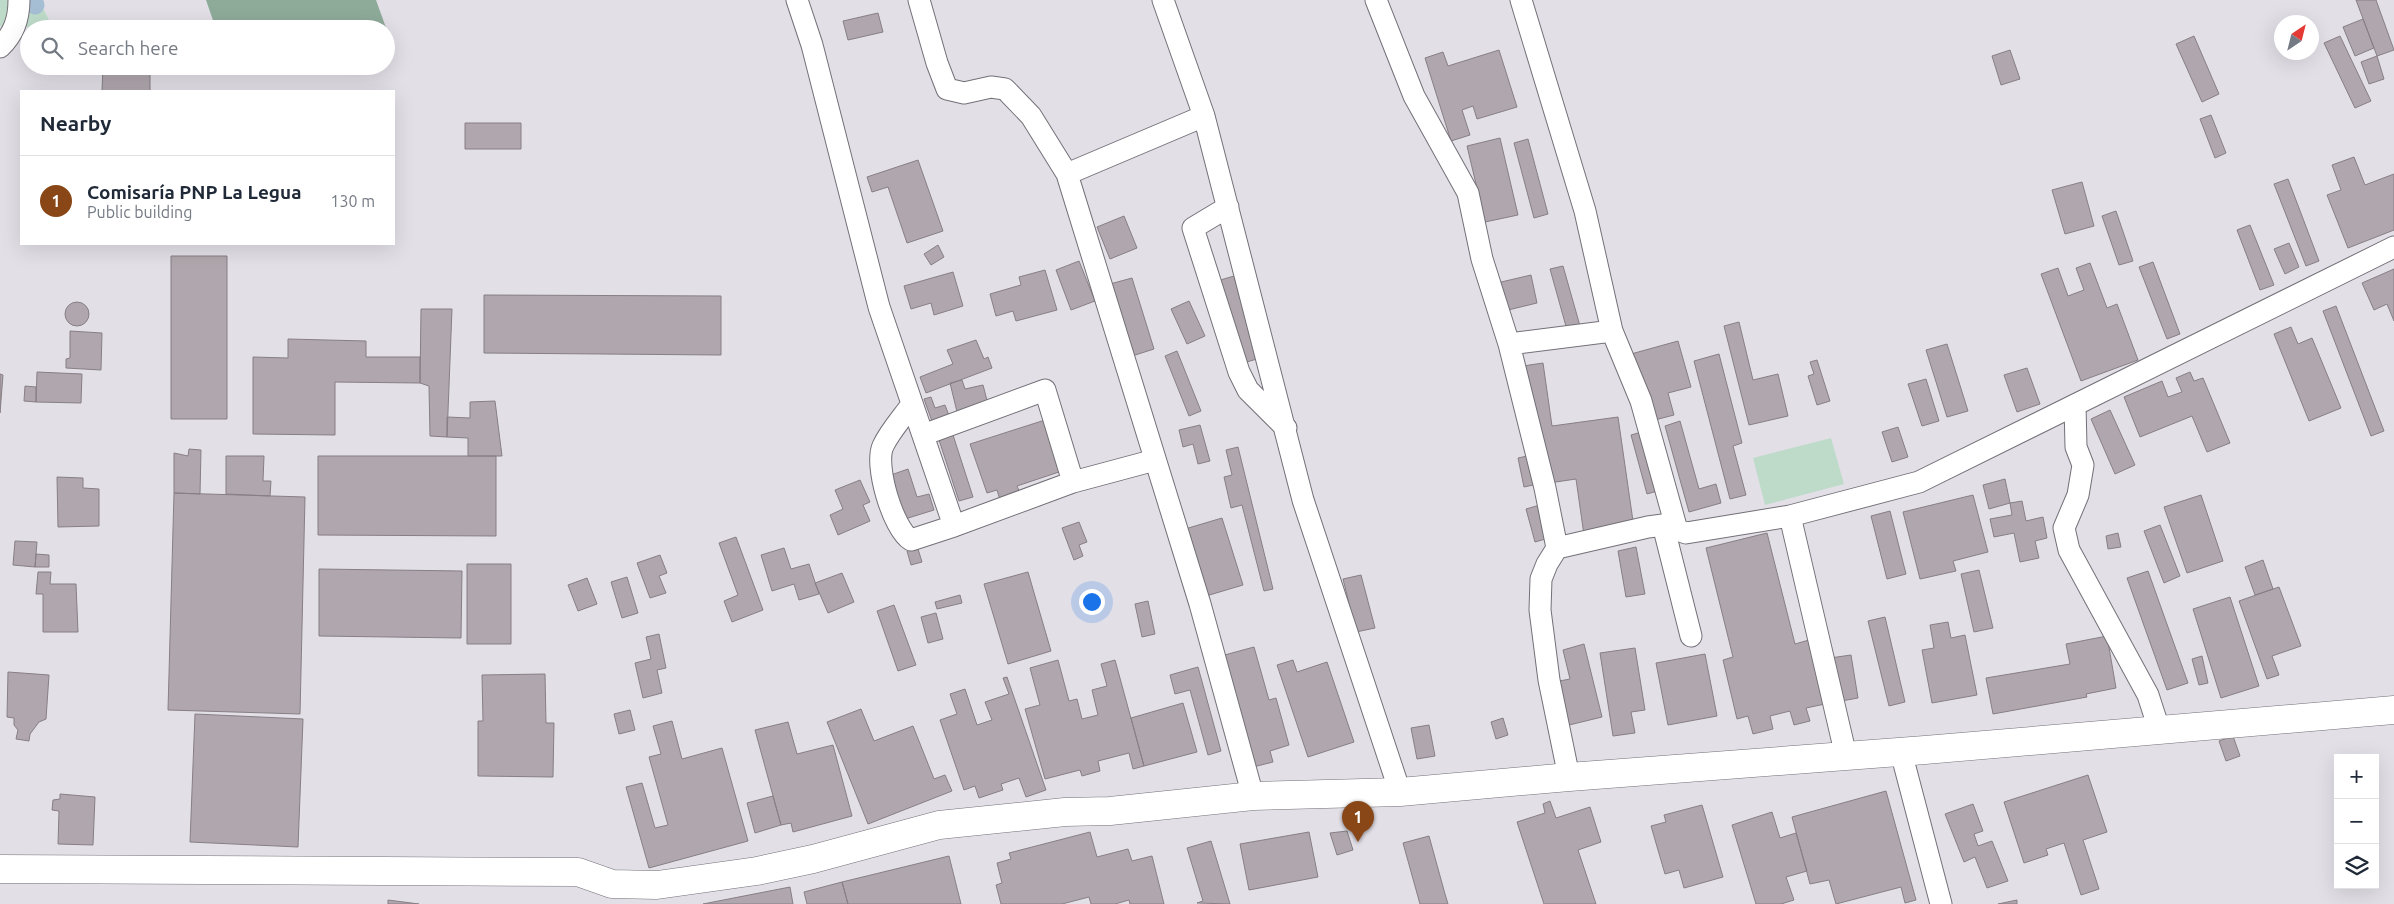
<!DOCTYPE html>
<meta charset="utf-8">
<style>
body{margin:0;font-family:Ubuntu,sans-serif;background:#f2f2f3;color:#1f2937}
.controls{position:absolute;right:15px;bottom:15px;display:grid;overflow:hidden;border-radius:0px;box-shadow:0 5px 20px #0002}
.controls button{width:45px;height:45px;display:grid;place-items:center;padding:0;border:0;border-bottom:1px solid #e0e1e3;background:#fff;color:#1f2937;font:25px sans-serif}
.compass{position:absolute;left:2274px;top:15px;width:45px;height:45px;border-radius:50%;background:#fff;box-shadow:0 5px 20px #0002;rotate:35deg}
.you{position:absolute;left:1091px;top:601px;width:18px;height:18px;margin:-12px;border:4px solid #fff;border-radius:50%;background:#1a73e8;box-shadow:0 0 0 8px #1a73e833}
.badge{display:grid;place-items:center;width:32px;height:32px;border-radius:50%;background:#894616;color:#fff;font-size:16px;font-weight:700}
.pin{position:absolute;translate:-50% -41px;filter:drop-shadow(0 1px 2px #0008)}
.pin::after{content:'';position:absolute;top:26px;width:18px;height:15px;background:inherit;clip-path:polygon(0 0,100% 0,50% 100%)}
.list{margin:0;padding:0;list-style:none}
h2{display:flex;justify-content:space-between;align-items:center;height:65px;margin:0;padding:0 20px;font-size:21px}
h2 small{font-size:16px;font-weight:400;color:#747a83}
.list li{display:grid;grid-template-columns:32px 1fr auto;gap:15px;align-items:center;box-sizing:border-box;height:90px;padding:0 20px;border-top:1px solid #e0e1e3}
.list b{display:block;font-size:19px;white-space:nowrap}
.list p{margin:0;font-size:16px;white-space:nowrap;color:#747a83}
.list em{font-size:16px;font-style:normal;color:#747a83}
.icon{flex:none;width:28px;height:28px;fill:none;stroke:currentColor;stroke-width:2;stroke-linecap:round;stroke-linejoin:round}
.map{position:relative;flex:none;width:2394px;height:904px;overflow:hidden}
.search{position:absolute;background:#fff;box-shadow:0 5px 20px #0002;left:20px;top:20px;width:375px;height:55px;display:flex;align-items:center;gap:12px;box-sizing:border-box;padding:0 18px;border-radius:28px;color:#747a83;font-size:19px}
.panel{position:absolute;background:#fff;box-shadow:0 5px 20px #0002;left:20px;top:90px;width:375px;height:155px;border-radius:0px}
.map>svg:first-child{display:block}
.green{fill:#bedbc9}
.forest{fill:#8eaa99}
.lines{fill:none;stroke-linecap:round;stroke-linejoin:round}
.canal{stroke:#a5bed3;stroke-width:19}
.building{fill:#afa7ad;stroke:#877f84}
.street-casing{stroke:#747078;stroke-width:23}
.secondary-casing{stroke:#747078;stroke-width:29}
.street{stroke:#fff;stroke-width:21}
.secondary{stroke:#fff;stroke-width:28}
</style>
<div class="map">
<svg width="2394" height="904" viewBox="0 0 2394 904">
<rect width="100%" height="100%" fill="#e2dfe7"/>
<path class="green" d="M0 0H39L53 28 0 26Z
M1831 438 1844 484 1765 505 1753 458Z"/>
<path class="forest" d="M206 0H376L389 36H386V29H216Z"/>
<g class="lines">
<path class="canal" d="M32 0 35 5"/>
</g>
<path class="building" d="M2356 0H2376L2394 50 2377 56Z
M878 13 883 32 848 40 843 21Z
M2363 19 2374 48 2355 56 2343 27Z
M2194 36 2219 94 2202 102 2176 44Z
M2340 36 2371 101 2355 108 2324 43Z
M1499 50 1517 107 1477 119 1473 106 1462 110 1470 135 1451 141 1425 58 1443 52 1448 66Z
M2010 50 2020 79 2001 85 1992 56Z
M2377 56 2384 79 2369 84 2361 62Z
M103 66H150V91H102Z
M2211 115 2226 153 2215 158 2200 119Z
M465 123H521V149H465Z
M1500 138 1518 215 1485 222 1467 146Z
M1528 139 1548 214 1534 218 1514 143Z
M2354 157 2365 185 2394 174V230L2348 248 2327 195 2341 190 2332 165Z
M918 160 943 231 907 243 888 187 872 192 867 177Z
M2288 179 2319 261 2306 266 2274 184Z
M2082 182 2094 226 2065 234 2052 190Z
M2116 211 2133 261 2119 265 2102 216Z
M1124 216 1137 248 1110 259 1097 227Z
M2250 225 2274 285 2260 290 2237 230Z
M2289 243 2299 267 2285 274 2274 249Z
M938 245 944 257 931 265 924 254Z
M171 256H227V419H171Z
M1079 261 1095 301 1071 310 1056 270Z
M2153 262 2180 334 2167 339 2139 267Z
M2090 263 2107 308 2117 304 2138 360 2081 381 2041 274 2058 268 2068 296 2084 290 2076 268Z
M1563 266 1580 326 1567 330 1550 269Z
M2394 269V321L2387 304 2374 310 2362 283Z
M1045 270 1057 310 1016 321 1013 311 996 316 990 294 1021 285 1019 277Z
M953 272 963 306 934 315 931 303 911 309 904 286Z
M1531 275 1537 303 1504 311 1497 283Z
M1234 276 1257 359 1240 364 1217 281Z
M1132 278 1154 349 1132 356 1110 284Z
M484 295 721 296V355L484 353Z
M1189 301 1205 336 1187 344 1171 309Z
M65 314a12 12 0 1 1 24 0a12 12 0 1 1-24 0Z
M2336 306 2384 431 2371 436 2323 311Z
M421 309H452L447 437 430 436 429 386 420 383Z
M1739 322 1753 380 1778 374 1788 416 1749 425 1724 326Z
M2291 327 2298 344 2312 338 2341 408 2309 421 2274 334Z
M70 331 102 333 101 370 66 368V359L70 358Z
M288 339 366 341V357H420V383L335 382V435L253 434V357L288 358Z
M976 340 984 359 988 357 992 368 926 393 920 377 953 364 947 350Z
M1678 341 1691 387 1668 393 1674 415 1651 421 1631 354Z
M1947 344 1968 411 1947 417 1926 350Z
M1177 351 1201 411 1189 416 1165 356Z
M1719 354 1742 443 1733 446 1746 495 1730 499 1694 361Z
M1817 360 1830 401 1817 405 1808 376 1814 374 1810 362Z
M1543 363 1552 426 1618 417 1634 528 1584 535 1576 479 1549 483 1523 366Z
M2027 368 2040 404 2017 412 2004 375Z
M37 372 82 374 81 403 36 402Z
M2190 372 2194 381 2203 378 2230 443 2207 452 2192 416 2140 437 2124 397 2162 381 2168 397 2182 392 2176 378Z
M0 374 3 375 0 413Z
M1926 379 1939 421 1922 426 1908 384Z
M962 380 965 389 983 385 989 408 958 416 950 383Z
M25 386 36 387V402L24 401Z
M931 397 935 408 945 405 951 421 934 427 924 399Z
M495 401 502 456H468V438L447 437V417L470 418V402Z
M2110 410 2135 465 2115 474 2091 419Z
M1045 420 1062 471 1017 486 1020 493 1000 500 997 490 987 493 970 444Z
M1680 421 1699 489 1716 484 1721 503 1689 512 1665 426Z
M1200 425 1210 461 1198 464 1193 444 1183 447 1179 430Z
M1898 427 1908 457 1892 462 1882 432Z
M1645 431 1661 490 1647 494 1631 435Z
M953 435 973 497 959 501 939 440Z
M1238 447 1273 589 1264 591 1242 505 1231 508 1224 477 1232 475 1226 450Z
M189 449 201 450 200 494 174 493V453L188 456Z
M1532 455 1538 484 1524 487 1518 458Z
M226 456H264L263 481H271L270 496 226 494Z
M318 456H496V536L318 535Z
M908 469 917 497 929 494 934 510 905 519 891 475Z
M57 477 83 478V488L99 489V526L58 527Z
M2005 479 2010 503 1989 509 1983 485Z
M860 480 870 502 863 505 870 521 838 535 830 515 843 509 835 490Z
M174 493 305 497 300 714 168 710Z
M1973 495 1988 552 1953 561 1956 571 1920 579 1903 512Z
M2201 495 2223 561 2187 573 2164 507Z
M2022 501 2026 521 2043 517 2047 538 2035 541 2039 558 2020 562 2014 533 1994 537 1990 519 2012 515 2010 503Z
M1540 505 1549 538 1535 542 1526 509Z
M1890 511 1906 574 1887 579 1871 516Z
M1222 518 1243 585 1206 596 1185 529Z
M1079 522 1087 542 1079 545 1083 556 1074 560 1062 528Z
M2160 525 2180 576 2164 583 2144 531Z
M1767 533 1795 644 1809 640 1825 704 1806 708 1810 721 1794 725 1790 711 1770 716 1773 729 1753 734 1748 716 1737 719 1723 660 1733 657 1706 548Z
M2118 533 2121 547 2108 549 2106 536Z
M736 537 763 610 732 622 724 601 738 595 719 543Z
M15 541 37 542 35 567 13 565Z
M1636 547 1645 594 1626 597 1618 551Z
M784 548 791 569 809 564 819 594 799 600 794 584 772 591 761 555Z
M918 549 922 562 911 565 907 551Z
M36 554 49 555V567H35Z
M660 555 667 573 659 576 666 593 650 598 637 563Z
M2263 560 2273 589 2255 595 2245 567Z
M467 564H511V644H467Z
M319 569 462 571 461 638 319 636Z
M1979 570 1993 628 1974 632 1961 574Z
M2148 571 2188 683 2167 690 2127 578Z
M38 572H51L50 584H76L78 632H43V594H36Z
M1028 572 1051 651 1008 664 984 584Z
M842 573 854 602 828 613 815 583Z
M1361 575 1375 628 1356 632 1343 579Z
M627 577 638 613 622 618 611 582Z
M587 578 597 604 578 611 568 585Z
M2279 587 2301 646 2272 656 2279 675 2267 679 2239 601Z
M960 595 962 603 937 609 935 602Z
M2230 597 2259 686 2221 698 2193 609Z
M1148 601 1155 634 1142 637 1135 604Z
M894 605 916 665 898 671 877 611Z
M936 613 943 639 928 643 921 617Z
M1885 617 1905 702 1889 706 1868 621Z
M1948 622 1951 638 1965 635 1977 695 1932 703 1922 650 1934 648 1930 625Z
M659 634 666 668 657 670 662 693 643 698 635 663 651 659 646 637Z
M2107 636 2116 688 2086 694 2087 697 1993 714 1986 678 2070 664 2066 644Z
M1584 644 1602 717 1565 726 1554 682 1570 679 1563 650Z
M1254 647 1269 700 1276 698 1289 745 1270 751 1273 762 1253 767 1221 656Z
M1635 648 1645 710 1631 712 1635 733 1613 736 1600 653Z
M1705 654 1717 716 1668 725 1656 663Z
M1851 655 1858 698 1836 702 1830 658Z
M2202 656 2208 683 2199 685 2192 659Z
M1058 660 1069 701 1077 699 1082 719 1098 715 1092 690 1107 686 1101 664 1115 660 1144 766 1133 769 1129 753 1098 761 1100 771 1082 776 1080 770 1045 779 1025 709 1040 705 1030 668Z
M1293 660 1297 672 1327 662 1354 742 1308 757 1277 665Z
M1198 667 1221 751 1208 755 1190 690 1175 694 1170 675Z
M8 672 49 675 46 719 39 722 30 734 29 741 16 739 18 730 14 725V718L7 717Z
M545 674 546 723H554L553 777 478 776V721H483L482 675Z
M1007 677 1046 790 1026 797 1019 778 1001 784 1003 790 979 798 975 786 964 790 940 720 957 714 950 694 965 689 977 725 992 720 985 702 1009 694 1003 678Z
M1183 703 1197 752 1144 766 1131 718Z
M861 709 874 741 913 726 934 779 945 775 952 791 868 824 827 722Z
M630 710 635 730 619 734 614 714Z
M195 714 303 719 298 847 190 842Z
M1503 718 1508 735 1496 739 1491 722Z
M672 721 682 759 722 748 748 841 649 868 626 787 642 783 655 828 668 825 649 757 661 754 653 726Z
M788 722 797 754 833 745 852 816 793 832 791 823 781 825 755 730Z
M1429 725 1435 756 1417 759 1411 728Z
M2233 736 2240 756 2226 761 2219 741Z
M2088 775 2107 832 2083 840 2099 889 2081 895 2064 843 2046 849 2048 855 2024 863 2004 802Z
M1886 791 1916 900 1905 903 1901 887 1836 904 1829 880 1810 884 1792 817Z
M60 794 95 797 93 845 58 844 59 811 52 810 53 800 60 799Z
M773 796 781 825 755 833 747 803Z
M1550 801 1556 818 1590 807 1601 842 1578 850 1596 904H1544L1517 822 1545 813 1543 804Z
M1973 804 1983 831 1974 834 1978 846 1992 841 2008 881 1987 888 1975 857 1964 862 1945 814Z
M1702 805 1723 877 1684 888 1679 870 1665 874 1651 826 1666 822 1664 815Z
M1772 812 1780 838 1796 833 1807 871 1786 877 1794 900 1781 904H1756L1732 825Z
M1347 831 1353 850 1337 855 1330 833Z
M1090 832 1097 857 1128 849 1132 861 1152 856 1164 904H1130L1129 900 1115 904H1091L1089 897 1062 904H1001L996 885 1002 883 997 863 1011 859 1009 853Z
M1309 832 1318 877 1249 890 1240 844Z
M1429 836 1445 894 1448 904H1420L1403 843Z
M1211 841 1230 904 1197 903 1203 901 1187 848Z
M949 856 961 904H848L842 882Z
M842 882 848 904H807L804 892Z
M790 887 793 904H703Z
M388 900 419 904H388Z
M2017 900V904H1998Z"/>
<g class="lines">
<defs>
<path id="street" d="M797 0 812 45 879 307 954 526
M919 0 937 63 947 89 964 93 991 87 1005 89 1031 116 1067 174 1200 604 1253 796
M1163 0 1204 116 1303 500 1400 792
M1376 0 1414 96 1468 193 1482 259 1509 344 1545 488 1557 548 1547 564 1541 579 1540 610 1549 680 1569 777
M1521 0 1585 211 1612 331 1641 401 1677 530
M0 47C14 34 19 19 19 0
M1067 174 1204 116
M1228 207 1193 228 1239 372 1248 390 1286 428
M1509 344 1612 331
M912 404C903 417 890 431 883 446 874 465 893 529 911 540L954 526 1073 482 1155 460
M2075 405 2076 447 2083 465 2078 495 2064 528 2069 550 2148 695 2159 729
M923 435 1045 390 1073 482
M1790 516 1846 756
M1663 525 1691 636
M1557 548 1648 527 1663 525 1686 533 1790 516 1919 482 2394 247
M1901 752 1941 904"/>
<path id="secondary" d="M0 869 578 872 612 884 657 885 757 871 813 859 939 825 1065 812 1110 811 1253 796 1400 792 1569 777 1925 750 2394 710"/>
</defs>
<use href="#street" class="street-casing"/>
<use href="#secondary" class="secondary-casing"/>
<use href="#street" class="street"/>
<use href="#secondary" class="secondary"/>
</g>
</svg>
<div class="controls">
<button>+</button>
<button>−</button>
<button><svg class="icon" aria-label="layers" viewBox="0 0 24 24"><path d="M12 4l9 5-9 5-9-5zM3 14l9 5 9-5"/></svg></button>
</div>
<svg class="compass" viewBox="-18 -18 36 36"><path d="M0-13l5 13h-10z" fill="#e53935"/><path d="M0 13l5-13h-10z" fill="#747a83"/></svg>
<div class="you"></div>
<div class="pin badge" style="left:1358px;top:842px">1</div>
<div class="search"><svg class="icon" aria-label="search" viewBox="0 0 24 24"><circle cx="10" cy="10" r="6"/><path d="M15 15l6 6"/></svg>Search here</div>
<section class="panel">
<h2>Nearby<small></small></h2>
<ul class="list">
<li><span class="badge">1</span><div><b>Comisaría PNP La Legua</b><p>Public building</p></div><em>130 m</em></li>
</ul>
</section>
</div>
